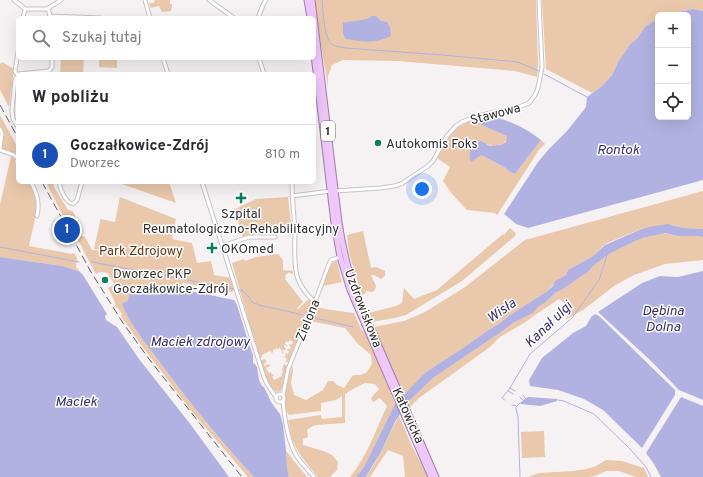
<!DOCTYPE html>
<html lang="pl">
<meta charset="utf-8">
<style>
body{margin:0;font-family:Overpass,sans-serif;background:#f2f2f3;color:#2b2b33}
.controls{position:absolute;right:12px;top:12px;display:grid;overflow:hidden;border-radius:6px;box-shadow:0 4px 16px #0002}
.controls button{width:36px;height:36px;display:grid;place-items:center;padding:0;border:0;border-bottom:1px solid #e1e1e2;background:#fff;color:#2b2b33;font:20px sans-serif}
.you{position:absolute;left:422px;top:189px;width:14px;height:14px;margin:-10px;border:3px solid #fff;border-radius:50%;background:#1a73e8;box-shadow:0 0 0 6px #1a73e833}
.badge{display:grid;place-items:center;width:26px;height:26px;border-radius:50%;background:#0b8043;color:#fff;font-size:13px;font-weight:700}
.pin{position:absolute;translate:-50% -50%;border:2px solid #fff;box-shadow:0 1px 4px #0006}
.list{margin:0;padding:0;list-style:none}
h2{display:flex;justify-content:space-between;align-items:center;height:52px;margin:0;padding:0 16px;font-size:17px}
h2 small{font-size:13px;font-weight:400;color:#7c7c81}
.list li{display:grid;grid-template-columns:26px 1fr auto;gap:12px;align-items:center;box-sizing:border-box;height:60px;padding:0 16px;border-top:1px solid #e1e1e2}
.list b{display:block;font-size:15px;white-space:nowrap}
.list p{margin:0;font-size:13px;white-space:nowrap;color:#7c7c81}
.list em{font-size:13px;font-style:normal;color:#7c7c81}
.icon{flex:none;width:22px;height:22px;fill:none;stroke:currentColor;stroke-width:2;stroke-linecap:round;stroke-linejoin:round}
.map{position:relative;flex:none;width:703px;height:477px;overflow:hidden}
.search{position:absolute;background:#fff;box-shadow:0 4px 16px #0002;left:16px;top:16px;width:300px;height:44px;display:flex;align-items:center;gap:10px;box-sizing:border-box;padding:0 14px;border-radius:6px;color:#7c7c81;font-size:15px}
.panel{position:absolute;background:#fff;box-shadow:0 4px 16px #0002;left:16px;top:72px;width:300px;height:112px;border-radius:6px}
.map>svg:first-child{display:block}
.green{fill:#eac8ab}
.water{fill:#b2b2e2}
.lines{fill:none;stroke-linecap:round;stroke-linejoin:round}
.stream{stroke:#b2b2e2;stroke-width:1}
.street-casing{stroke:#c8c2c4;stroke-width:5}
.primary-casing{stroke:#a47aaf;stroke-width:7}
.street{stroke:#fff;stroke-width:3}
.primary{stroke:#eec8f9;stroke-width:5}
.rail{stroke:#666364;stroke-width:1;stroke-dasharray:8 4;stroke-linecap:butt}
.poi-dot{fill:#0a7f5d;stroke:#fff;stroke-width:1.5}
.labels{text-anchor:middle;stroke-width:3;stroke-linejoin:round;paint-order:stroke}
.shield{fill:#fff;stroke:#6d6c6d;stroke-width:1}
.shield-label{font-size:12px;font-weight:bold;fill:#2f2d2e}
.street-label{font-size:13px;fill:#2f2d2e;stroke:#fff}
.poi-label{font-size:13px;fill:#2f2d2e;stroke:#fff;text-anchor:start}
.park-label{font-size:13px;fill:#5f370d;stroke:#fff}
.water-label{font-size:14px;font-style:italic;fill:#37326c;stroke:#fff}
</style>
<div class="map">
<svg width="703" height="477" viewBox="0 0 703 477">
<rect width="100%" height="100%" fill="#f6f1f3"/>
<path class="green" d="M155 0H170V4H172L171 11 162 12 159 6 151 8 149 3H154Z
M314 0H536L538 65 537 77 515 71 397 61 343 60 332 65 328 76V87Z
M542 0H703V11L693 9 663 15H658V18L645 27 636 40 631 43 618 62 612 75 602 86 592 93 546 69Z
M61 58H84L83 73H60Z
M99 58H117V68L99 67Z
M2 62 14 69 9 107 0 90V64Z
M497 114 498 118 478 122 477 123 508 136C507 138 506 141 505 142 501 147 492 147 487 144L481 155 504 167 510 172 515 174 541 140 545 144 539 150 497 215 495 213 467 210 452 194 443 181 450 167 437 158C451 125 464 121 497 114Z
M0 115 18 148V154L1 149 4 133 0 126Z
M11 156 15 159 16 166 18 167V182H28C31 187 34 191 35 196 39 212 32 230 29 246L72 254 74 253 77 258 76 267 83 275 78 271 63 266 0 257V205Z
M46 182H53L54 187 68 210C72 210 74 212 75 216L73 219 71 217 69 218 70 220 69 221 65 215H64L62 214Z
M116 182H169L176 203Z
M703 191V229L683 228 673 225H665L636 231 607 243 603 246 593 256 568 270 566 275 559 279 546 292 507 317 500 323 487 331 460 350 432 368 423 375 403 396 374 327 404 321 425 312 465 287 525 240Z
M120 197 176 219 172 239 192 243 197 263 211 261 214 275 232 278 234 290 232 292 183 283 182 290 167 291 150 289 122 304C127 319 143 340 153 353 184 396 218 438 254 477H248L193 413 142 346 121 316 122 314 117 307 116 308 114 300 108 288 112 286 114 283 109 276 108 273 100 272 96 274 82 248V247L74 234 77 232 78 234 85 237 92 250 108 251V250L94 249 100 222V219L115 222Z
M288 197 291 223 259 232 256 234 243 238 235 209 256 199Z
M510 228 516 233 515 236 462 281 406 315 394 318 372 322 368 313 396 306 402 303 404 288 414 299 437 290 503 234 504 235Z
M363 231 371 268 376 267 385 271V276L381 279 374 275H371L376 286 375 290 372 292 366 291 365 294 362 295 349 253 347 235Z
M663 233 677 236H697L703 237V260L665 264 634 275 614 286 583 310 565 320 568 315 570 307 559 299 535 315 524 323 500 337 490 347 419 398 408 409 406 405 408 402 433 378 504 330 513 323 533 313 538 307 546 302 555 293 563 289 576 280 588 272 593 266 609 254 631 243 643 238Z
M278 254 283 260V270L293 271V273L291 274 289 272 285 276 286 278 285 279 303 302 297 308 298 309 309 299C314 304 310 309 308 315L303 314 304 319 300 334 288 362H285L287 360 285 357 283 358 285 356H287L285 355 286 353 288 354 289 351 287 350 288 349H290L291 347 289 345 290 344 292 345 293 342 290 340 288 342 286 341 285 344 287 345V346L284 345V347L286 348 285 350H282L284 352 283 354H281L283 353 280 348 277 349 276 348H275L276 350H275L274 349 273 350V352L272 353 270 351 262 355V357L260 358 259 357 232 263 244 259 245 261 256 257Z
M336 261H337L342 282 323 286C326 277 327 264 336 261Z
M315 307 331 310 354 313 361 329 367 335 395 404 364 467 356 477H350C367 456 376 430 387 406L380 398 373 402 371 398 379 389 375 384 365 383 353 389 345 394V423L315 425 311 427 307 430 308 437 303 439V445L323 451 332 455 338 462 337 470 330 477H318C310 467 300 457 295 445 291 438 290 428 288 420L321 415 322 419 342 417V396L336 400 321 403V411L289 415C282 407 288 401 284 393L292 366 293 369 291 383 294 395 306 400 323 390 328 381H333L337 385 344 388 353 375H360L366 373 372 364 371 355 357 343 345 328 310 321Z
M265 359 267 361 264 364 265 366 269 364 270 366 266 368 269 373 271 372 272 375 274 374V375L272 377 274 380 282 376 281 374 283 372 282 369 283 367V365L285 364 287 366 282 388 281 390 278 392C266 389 263 371 260 361Z
M399 416 411 444 428 477H405L403 456 388 450 370 477H366C380 458 388 436 399 416Z
M544 431 545 457 522 458 521 432Z
M286 451 307 477H289L287 467Z
M606 460 622 461 644 468 648 477H636L619 471H606L595 476 588 477H528L539 473 573 471 586 469 596 466Z"/>
<path class="water" d="M693 9 703 11V180L528 228 516 224 504 214 538 162 549 149 567 131 586 107 587 97 602 86 612 75 618 62 631 43 636 40 645 27 658 18V117H688V15H663Z
M372 16H376L381 21 387 22 390 27 391 36C373 44 365 42 346 39L343 34V23C353 20 364 22 372 16Z
M498 118C513 122 529 130 541 140L515 174 510 172 504 167 481 155 471 162C467 153 472 143 481 141L490 146 501 145 506 142 507 136 477 123V122Z
M668 224 683 228 703 229V237L697 236H677L665 233 643 238 631 243 609 254 593 266 588 272 576 280 563 289 555 293 546 302 538 307 533 313 513 323 504 330 433 378 408 402 395 422 381 452 367 475 366 477H356L364 467 395 404 423 375 432 368 460 350 487 331 500 323 507 317 546 292 553 286 555 281 566 275 568 270 593 256 605 245 637 231 649 227Z
M0 257 63 266 78 271 83 275 107 314 105 316 106 320 117 327 139 359 191 425 229 477H0Z
M703 271V400L679 390 652 362 598 312 642 283 660 276 678 277Z
M150 289 167 291 185 290 234 300 237 305 250 347 253 355V363L255 364 257 367 259 380 262 386 264 387 271 402 280 414 283 424 286 451 287 467 289 477H254C218 438 184 396 153 353 143 340 127 319 122 304L125 302 128 301C129 288 139 290 150 289Z
M595 314 599 316 675 390V395L642 448 603 410 584 399 558 390 530 386 529 380 542 358 573 333 586 326 591 317Z
M529 397 557 399V401L540 406 521 404 520 403 526 398Z
M681 397 703 406V477H661L654 464 646 453Z"/>
<g class="lines">
<path class="stream" d="M322 0C323 10 324 41 333 45 337 47 342 47 346 48L442 55 518 62 539 71
M544 74 587 97
M0 247 79 262
M92 262 235 289
M238 290 243 291 249 297 252 302 259 305 308 316
M311 317 353 327
M510 388 515 391
M508 391 513 394
M523 395 526 399
M520 397 523 400
M505 400 502 398 510 388 530 354 572 318 599 280 607 255
M558 400 564 401 594 414 630 449 646 467 651 477
M512 405 516 406
M516 407 520 403
M516 408 518 417 520 477"/>
<defs>
<path id="street" d="M14 0 25 9H47L49 11 50 18
M145 0 150 18
M209 0 234 18
M47 9 61 0
M50 16 101 18
M23 18 25 9
M258 18 263 5 266 0
M163 58 168 74
M259 58 264 74
M19 74 49 71 52 67V58
M18 75 15 80 12 110 13 119 18 127
M18 75 16 73 15 71 18 52
M0 129 2 134 0 148
M0 150 14 155 18 159
M31 182C37 194 40 202 37 216
M59 182C60 189 65 202 73 204L77 200 82 182
M202 182 264 377 267 384 276 397
M292 182C292 199 294 215 295 232 295 246 293 267 298 279 301 287 308 296 315 302
M335 191 381 188 394 186 401 184 428 166 433 161 447 136 456 126 462 122 477 116 519 107 529 103 535 95 538 88 542 67 539 0
M292 196 331 191
M222 246 249 237H275
M276 398a4 4 0 1 1 8 0a4 4 0 1 1-8 0Z
M283 395 288 369 315 302 329 264 331 260 340 257
M283 401C284 416 288 441 296 455 301 463 308 470 314 477"/>
<path id="primary" d="M307 0 310 18
M312 0 339 222C343 249 349 275 359 300L436 477
M314 55 334 223 340 257 350 290 431 477"/>
</defs>
<use href="#street" class="street-casing"/>
<use href="#primary" class="primary-casing"/>
<use href="#street" class="street"/>
<use href="#primary" class="primary"/>
<path class="rail" d="M0 105 18 138
M42 182 91 272 123 323 149 359 242 477"/>
</g>
<g class="poi-dot">
<circle cx="378" cy="143" r="4"/>
<path d="M239 192h4v4h4v4h-4v4h-4v-4h-4v-4h4z"/>
<path d="M210 242h4v4h4v4h-4v4h-4v-4h-4v-4h4z"/>
<circle cx="105" cy="280" r="4"/>
</g>
<g class="labels">
<rect class="shield" x="321" y="121" width="14" height="20" rx="3"/>
<g class="shield-label">
<text x="328" y="135">1</text>
</g>
<g class="street-label">
<text transform="translate(495 113) rotate(-15)" y="5">Stawowa</text>
<text transform="translate(364 308) rotate(69)" y="5">Uzdrowiskowa</text>
<text transform="translate(307 320) rotate(-68)" y="5">Zielona</text>
<text transform="translate(409 415) rotate(66)" y="5">Katowicka</text>
</g>
<g class="poi-label">
<text x="386" y="148">Autokomis Foks</text>
<text x="241" y="218" text-anchor="middle">Szpital<tspan x="241" dy="15">Reumatologiczno-Rehabilitacyjny</tspan></text>
<text x="221" y="253">OKOmed</text>
<text x="113" y="278">Dworzec PKP<tspan x="113" dy="15">Goczałkowice-Zdrój</tspan></text>
</g>
<g class="park-label">
<text x="141" y="255">Park Zdrojowy</text>
</g>
<g class="water-label">
<text x="618" y="154">Rontok</text>
<text transform="translate(501 310) rotate(-35)" y="5">Wisła</text>
<text x="663" y="315">Dębina<tspan x="663" dy="16">Dolna</tspan></text>
<text transform="translate(548 324) rotate(-44)" y="5">Kanał ulgi</text>
<text x="200" y="346">Maciek zdrojowy</text>
<text x="76" y="406">Maciek</text>
</g>
</g>
</svg>
<div class="controls">
<button>+</button>
<button>−</button>
<button><svg class="icon" aria-label="locate" viewBox="0 0 24 24"><circle cx="12" cy="12" r="6"/><path d="M12 2v4M12 18v4M2 12h4M18 12h4"/></svg></button>
</div>
<div class="you"></div>
<div class="pin badge" style="left:67px;top:230px;background:#1a4fb4">1</div>
<div class="search"><svg class="icon" aria-label="search" viewBox="0 0 24 24"><circle cx="10" cy="10" r="6"/><path d="M15 15l6 6"/></svg>Szukaj tutaj</div>
<section class="panel">
<h2>W pobliżu<small></small></h2>
<ul class="list">
<li><span class="badge" style="background:#1a4fb4">1</span><div><b>Goczałkowice-Zdrój</b><p>Dworzec</p></div><em>810 m</em></li>
</ul>
</section>
</div>
